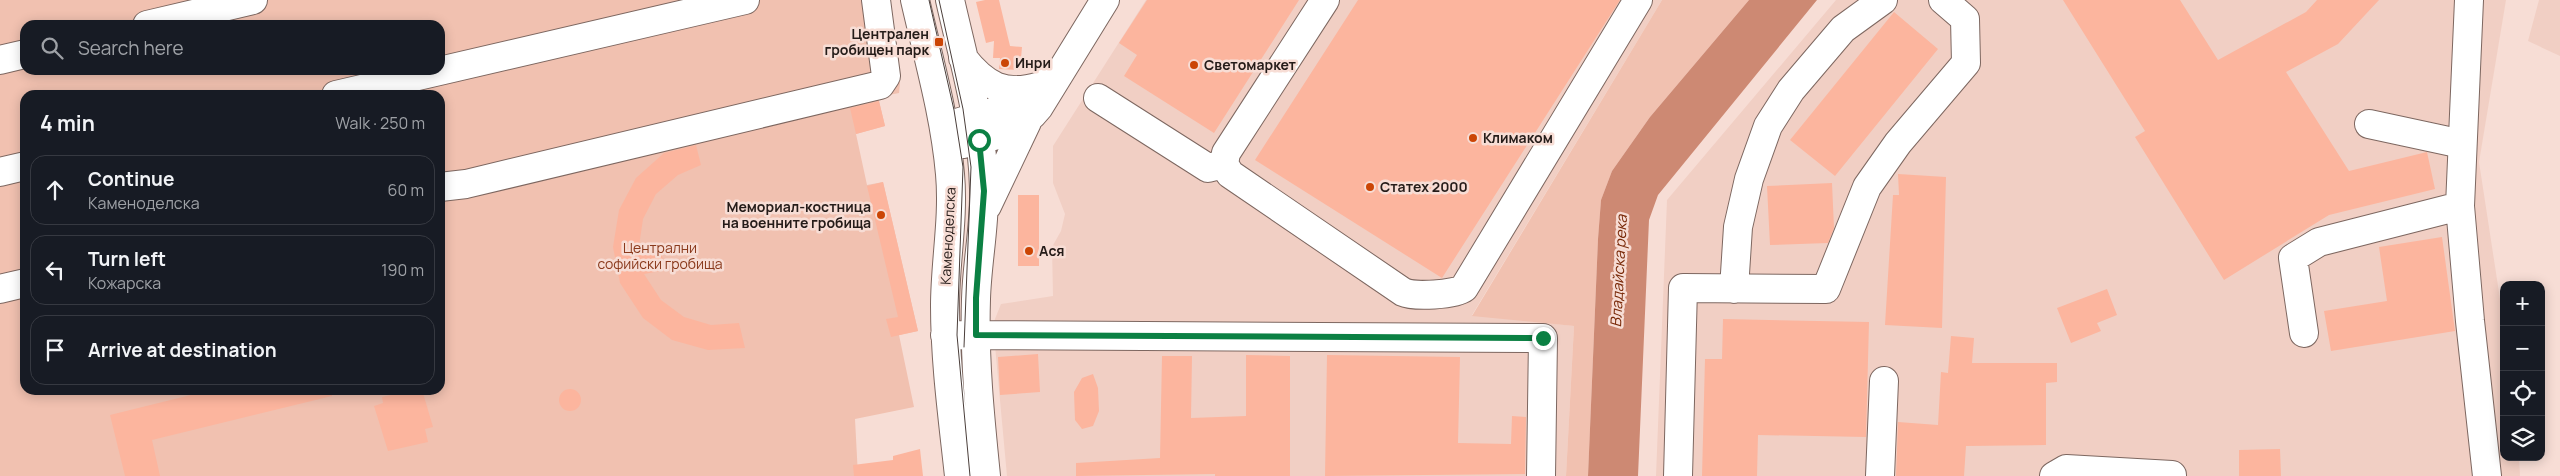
<!DOCTYPE html>
<meta charset="utf-8">
<style>
body{margin:0;font-family:Manrope,sans-serif;background:#20242c;color:#f1f3f6}
.controls{position:absolute;right:15px;bottom:15px;display:grid;overflow:hidden;border-radius:10px;box-shadow:0 2px 12px #0003}
.controls button{width:45px;height:45px;display:grid;place-items:center;padding:0;border:0;border-bottom:1px solid #363941;background:#171b24;color:#f1f3f6;font:25px sans-serif}
.stop{position:absolute;width:15px;height:15px;margin:-11px;border:4px solid #0b8043;border-radius:50%;background:#fff}
.stop.end{background:#0b8043;border-color:#fff;box-shadow:0 1px 5px #0008}
.list{margin:0;padding:0;list-style:none}
h2{display:flex;justify-content:space-between;align-items:center;height:65px;margin:0;padding:0 20px;font-size:21px}
h2 small{font-size:16px;font-weight:400;color:#9ea1a6}
.list li{display:grid;grid-template-columns:32px 1fr auto;gap:15px;align-items:center;box-sizing:border-box;height:70px;margin:0 10px 10px;padding:0 10px;border:1px solid #363941;border-radius:15px}
.list b{display:block;font-size:19px;white-space:nowrap}
.list p{margin:0;font-size:16px;white-space:nowrap;color:#9ea1a6}
.list em{font-size:16px;font-style:normal;color:#9ea1a6}
.icon{flex:none;width:28px;height:28px;fill:none;stroke:currentColor;stroke-width:2;stroke-linecap:round;stroke-linejoin:round}
.map{position:relative;flex:none;width:2560px;height:476px;overflow:hidden}
.search{position:absolute;background:#171b24;box-shadow:0 2px 12px #0003;left:20px;top:20px;width:425px;height:55px;display:flex;align-items:center;gap:12px;box-sizing:border-box;padding:0 18px;border-radius:15px;color:#9ea1a6;font-size:19px}
.panel{position:absolute;background:#171b24;box-shadow:0 2px 12px #0003;left:20px;top:90px;width:425px;height:305px;border-radius:15px}
.map>svg:first-child{display:block}
.built{fill:#f1cfc4}
.green{fill:#f1c1b0;fill-rule:evenodd}
.water{fill:#cd8973}
.building{fill:#fcb59e}
.lines{fill:none;stroke-linecap:round;stroke-linejoin:round}
.minor-casing{stroke:#7d6760;stroke-width:30}
.minor{stroke:#fff;stroke-width:28}
.tram{stroke:#4a3e3a;stroke-width:1}
.route{stroke:#0b8043;stroke-width:6}
.poi-dot{fill:#cb4505;stroke:#f7ddd5;stroke-width:2}
.labels{text-anchor:middle;stroke-width:5;stroke-linejoin:round;paint-order:stroke}
.poi-label{font-size:14px;font-weight:bold;fill:#251c19;stroke:#f7ddd5;text-anchor:start}
.street-label{font-size:14px;fill:#251c19;stroke:#f7ddd5}
.park-label{font-size:14px;fill:#8a391b;stroke:#f7ddd5}
.water-label{font-size:15px;font-style:italic;fill:#792908;stroke:#f7ddd5}
</style>
<div class="map">
<svg width="2560" height="476" viewBox="0 0 2560 476">
<rect width="100%" height="100%" fill="#f7ddd5"/>
<path class="built" d="M1146 0H1662L1472 315 1574 326 1566 476H1007L993 324 1001 304 1053 296 1052 247 1061 231 1065 214 1053 183V146Z
M1836 0H2506L2479 162 2504 325V457H2519L2520 476H1656L1667 200Z
M2539 0H2560V56L2528 41Z"/>
<path class="green" d="M0 0H884L900 83 899 93 878 97 885 126 856 134 867 185 883 182 918 331 899 335 914 407 855 419 858 476H0ZM25 25H440V70H25ZM25 95H440V390H25Z
M1662 0H1749L1650 117 1612 171 1601 200 1598 239 1588 476H1566L1574 326 1472 316Z"/>
<path class="water" d="M1749 0H1817L1658 195 1649 220 1638 476H1588L1598 239 1601 200 1612 171 1650 117Z"/>
<path class="building" d="M985 0H999L1010 46 1022 47 1020 70 999 69 1000 58H993L994 41 986 43 976 2Z
M1147 0H1299L1214 133 1124 76 1137 55 1119 43Z
M1358 0H1620L1442 278 1255 160Z
M2063 0H2180L2218 60 2306 12 2317 0H2379L2338 44 2286 72 2349 171 2427 152 2435 189 2329 215 2224 280 2135 137 2145 131Z
M1894 12 1938 49 1835 176 1790 140Z
M879 101 885 126 856 134 850 108Z
M696 145 701 165 678 175 656 194 643 219 639 246 659 242 665 270 644 274 661 300 684 317 711 325 739 323 745 348 708 350 672 340 643 318 620 283 613 247 619 210 636 178 664 153Z
M1898 174 1946 177 1942 328 1885 325 1893 195H1899Z
M883 182 918 331 891 337 886 319 898 317 867 186Z
M1832 183 1834 228 1828 243 1770 245 1767 186Z
M1018 195H1039V266H1018Z
M2442 237 2455 331 2331 351 2324 311 2387 301 2379 247Z
M2107 289 2117 315 2097 323 2101 331 2071 343 2057 308Z
M1723 319 1869 322 1866 437 1758 435 1757 476H1702L1705 359H1722Z
M1951 336 1974 338 1972 363H2057V382L2046 383V445L1966 446 1964 476H1896L1898 422 1938 425 1941 372 1948 373Z
M1038 354 1040 392 1000 395 998 357Z
M1246 355 1290 356V476H1215V474L1076 476V463L1160 458 1162 356H1192L1191 418 1246 416Z
M1327 355 1460 357 1458 443 1511 444 1512 416 1526 417 1525 474 1325 476Z
M1093 374 1098 388 1099 411 1093 426 1082 429 1075 420 1074 392 1082 378Z
M559 400a11 11 0 1 1 22 0a11 11 0 1 1-22 0Z
M211 390H332V396L152 440 160 476H125L110 415Z
M414 390H417L418 394 423 393 433 427 425 429 428 442 388 451 374 406 383 403 382 397Z
M920 449 923 476H854L853 465 893 460V456Z
M2280 449 2281 476H2239V450Z"/>
<g class="lines">
<defs>
<path id="minor" d="M915 0C928 57 945 116 950 174 954 218 945 262 945 306 945 363 953 420 959 476
M950 0C964 62 983 126 984 189 985 226 977 262 976 299 974 358 980 417 986 476
M1325 0 1226 153 1224 164 1230 174 1403 292C1414 297 1455 295 1464 288L1638 0
M2469 0 2460 206 2470 321 2487 476
M147 25 253 0
M963 58C985 86 1005 97 1040 86
M0 60 25 54
M336 95 745 0
M1098 98 1208 168 1224 164
M960 122 1019 104 1046 82
M2369 124 2462 144
M963 144C994 135 1017 135 1039 107L1105 0
M0 172 25 166
M440 187 466 184 880 85 886 76 876 0
M987 206 1027 122
M0 289 25 283
M1734 289 1738 227 1749 179 1768 126 1791 90 1843 29 1883 0
M2304 333 2293 258 2319 242 2460 206
M945 335 1543 338 1541 476
M1678 476 1683 288 1826 289 1867 187 1898 143 1966 63 1965 19 1943 0
M1880 476 1884 381
M2054 476 2066 469 2172 475"/>
</defs>
<use href="#minor" class="minor-casing"/>
<use href="#minor" class="minor"/>
<path class="tram" d="M929 0 954 110 963 167 957 335 970 476
M939 0 963 109 971 167 964 347"/>
</g>
<g class="lines">
<path class="route" d="M979 140 984 191 976 298V335L1543 338"/>
</g>
<g class="poi-dot">
<rect x="934" y="37" width="10" height="10" rx="2.5"/>
<circle cx="1005" cy="63" r="5"/>
<circle cx="1194" cy="65" r="5"/>
<circle cx="1473" cy="138" r="5"/>
<circle cx="1370" cy="187" r="5"/>
<circle cx="881" cy="215" r="5"/>
<circle cx="1029" cy="251" r="5"/>
</g>
<g class="labels">
<g class="poi-label">
<text x="929" y="39" text-anchor="end">Централен<tspan x="929" dy="16">гробищен парк</tspan></text>
<text x="1015" y="68">Инри</text>
<text x="1204" y="70">Светомаркет</text>
<text x="1483" y="143">Климаком</text>
<text x="1380" y="192">Статех 2000</text>
<text x="871" y="212" text-anchor="end">Мемориал-костница<tspan x="871" dy="16">на военните гробища</tspan></text>
<text x="1039" y="256">Ася</text>
</g>
<g class="street-label">
<text transform="translate(948 236) rotate(-87)" y="5">Каменоделска</text>
</g>
<g class="park-label">
<text x="660" y="253">Централни<tspan x="660" dy="16">софийски гробища</tspan></text>
</g>
<g class="water-label">
<text transform="translate(1619 271) rotate(-87)" y="5">Владайска река</text>
</g>
</g>
</svg>
<div class="controls">
<button>+</button>
<button>−</button>
<button><svg class="icon" aria-label="locate" viewBox="0 0 24 24"><circle cx="12" cy="12" r="6"/><path d="M12 2v4M12 18v4M2 12h4M18 12h4"/></svg></button>
<button><svg class="icon" aria-label="layers" viewBox="0 0 24 24"><path d="M12 4l9 5-9 5-9-5zM3 14l9 5 9-5"/></svg></button>
</div>
<div class="stop" style="left:979px;top:140px"></div>
<div class="stop end" style="left:1543px;top:338px"></div>
<div class="search"><svg class="icon" aria-label="search" viewBox="0 0 24 24"><circle cx="10" cy="10" r="6"/><path d="M15 15l6 6"/></svg>Search here</div>
<section class="panel">
<h2>4 min<small>Walk · 250 m</small></h2>
<ul class="list">
<li><svg class="icon" aria-label="ahead" viewBox="0 0 24 24"><path d="M12 20V5M6 11l6-6 6 6"/></svg><div><b>Continue</b><p>Каменоделска</p></div><em>60 m</em></li>
<li><svg class="icon" aria-label="left" viewBox="0 0 24 24"><path d="M17 20v-9H6M10 6l-5 5 5 5"/></svg><div><b>Turn left</b><p>Кожарска</p></div><em>190 m</em></li>
<li><svg class="icon" aria-label="arrive" viewBox="0 0 24 24"><path d="M6 21V4h12l-3 4 3 4H6"/></svg><div><b>Arrive at destination</b></div></li>
</ul>
</section>
</div>
